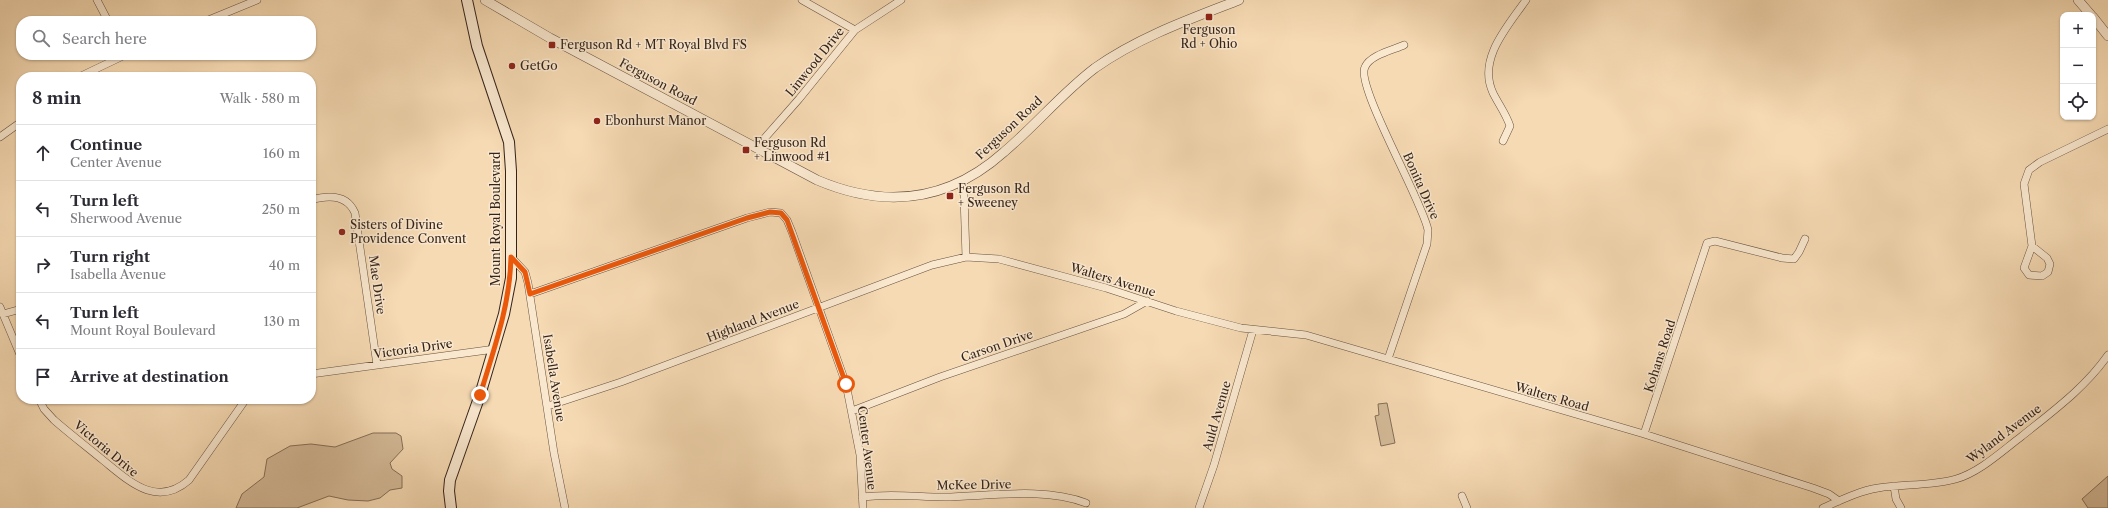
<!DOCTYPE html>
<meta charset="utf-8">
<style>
body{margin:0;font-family:"Libre Caslon Text",serif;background:#f7f7f7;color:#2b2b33}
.controls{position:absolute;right:12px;top:12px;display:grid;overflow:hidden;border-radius:8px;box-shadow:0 1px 3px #0004}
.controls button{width:36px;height:36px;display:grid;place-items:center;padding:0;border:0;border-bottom:1px solid #e1e1e2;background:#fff;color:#2b2b33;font:20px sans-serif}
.stop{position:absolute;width:12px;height:12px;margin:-9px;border:3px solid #ea580c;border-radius:50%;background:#fff}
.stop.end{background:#ea580c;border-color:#fff;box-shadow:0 1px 4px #0008}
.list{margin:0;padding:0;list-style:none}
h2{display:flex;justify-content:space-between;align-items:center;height:52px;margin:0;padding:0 16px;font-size:17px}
h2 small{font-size:13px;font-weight:400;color:#7c7c81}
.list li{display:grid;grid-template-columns:26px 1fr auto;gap:12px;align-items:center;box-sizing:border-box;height:56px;padding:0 16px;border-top:1px solid #e1e1e2}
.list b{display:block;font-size:15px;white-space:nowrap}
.list p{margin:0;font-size:13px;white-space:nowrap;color:#7c7c81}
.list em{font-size:13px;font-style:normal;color:#7c7c81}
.icon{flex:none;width:22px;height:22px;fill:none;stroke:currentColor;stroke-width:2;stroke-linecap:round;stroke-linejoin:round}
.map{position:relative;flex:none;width:2108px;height:508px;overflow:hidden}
.search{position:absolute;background:#fff;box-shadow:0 1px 3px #0004;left:16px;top:16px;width:300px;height:44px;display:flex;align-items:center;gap:10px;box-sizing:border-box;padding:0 14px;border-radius:16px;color:#7c7c81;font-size:15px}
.panel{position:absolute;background:#fff;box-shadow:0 1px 3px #0004;left:16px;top:72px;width:300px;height:332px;border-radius:16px}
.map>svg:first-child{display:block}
.green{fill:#d5bb99;stroke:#856f59}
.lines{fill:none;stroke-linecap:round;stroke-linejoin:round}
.minor-casing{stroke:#655140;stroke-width:8}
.tertiary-casing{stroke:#655140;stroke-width:10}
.secondary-casing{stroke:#352319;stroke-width:12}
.minor{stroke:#f9e7ce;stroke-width:7}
.tertiary{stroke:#f9e7ce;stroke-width:9}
.secondary{stroke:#f9e7ce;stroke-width:10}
.route{stroke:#ea580c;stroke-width:5}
.poi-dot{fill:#8f2418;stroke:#f9e7ce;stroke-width:1.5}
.labels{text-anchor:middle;stroke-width:3;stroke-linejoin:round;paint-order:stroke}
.poi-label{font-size:12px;fill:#352319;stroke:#f9e7ce;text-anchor:start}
.street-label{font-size:12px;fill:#352319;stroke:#f9e7ce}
</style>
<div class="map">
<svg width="2108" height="508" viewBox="0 0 2108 508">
<rect width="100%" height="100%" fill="#f6dab3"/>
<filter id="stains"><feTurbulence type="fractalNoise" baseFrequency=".005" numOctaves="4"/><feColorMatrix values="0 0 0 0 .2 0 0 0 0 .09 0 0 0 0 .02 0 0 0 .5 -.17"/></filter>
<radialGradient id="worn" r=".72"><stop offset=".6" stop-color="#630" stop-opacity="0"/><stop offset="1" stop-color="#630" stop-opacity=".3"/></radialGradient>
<path class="green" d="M1387 403 1395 443 1381 446 1375 416 1379 415 1378 404Z
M373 433H396L401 436 403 449 390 463 392 469 402 476V488L390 490 380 498 368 501 348 500 329 496 297 508H236L242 494 264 477 267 459 290 446 311 444 335 447Z
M2108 476V508H2088L2082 499Z"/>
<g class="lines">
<defs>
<path id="minor" d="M97 0 108 21
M802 0 855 30
M206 21 257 0
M79 77 125 55
M0 137 21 122
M1503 141 1510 126C1506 114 1499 105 1493 93 1477 59 1508 26 1526 0
M756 148 799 99 855 30 901 0
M960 183 964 195 966 257
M311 200C328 195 347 194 355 213L377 365
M2032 246 2047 258 2050 264 2048 272 2042 276 2029 275 2024 268 2032 246 2024 184 2029 170 2040 162 2108 129
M511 257 525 272 528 283 554 453 565 508
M530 294 747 218 770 212 781 213 787 220 792 232 846 384 860 455 863 508
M0 307 21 357
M3 314 21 309
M1388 359 1427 244 1428 230C1423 202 1355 85 1365 67 1370 55 1393 50 1404 45
M311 374 495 349
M39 399 44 409 54 420C70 434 87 447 104 461 130 482 157 508 189 480L246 399
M548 406 621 382 932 265 966 257 999 259 1106 288 1176 311 1241 328 1306 335 1644 434 1813 488 1829 494 1839 501
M852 411 940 377 1124 314 1147 301
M1644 434 1707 243 1715 241 1782 258 1794 259 1799 252 1805 239
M1894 486 1896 499 1901 508
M1462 496 1467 508
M862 497C890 493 918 497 945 497 990 496 1044 487 1086 503
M1199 508 1214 465 1253 330
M1823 508C1841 500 1859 491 1878 488 1903 484 1931 486 1956 479 1980 472 2002 451 2022 436 2053 411 2085 388 2108 355"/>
<path id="tertiary" d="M485 0 550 38 817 180C885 209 948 202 1004 152 1036 125 1062 93 1095 68 1139 37 1190 19 1239 0
M2078 0 2091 15
M2093 17 2108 36"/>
<path id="secondary" d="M451 508 449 491 450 480 480 395 504 314 511 278V171L509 142 477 46 467 0"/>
</defs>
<use href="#minor" class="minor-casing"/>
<use href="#tertiary" class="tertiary-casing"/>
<use href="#secondary" class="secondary-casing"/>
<use href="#minor" class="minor"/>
<use href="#tertiary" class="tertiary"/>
<use href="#secondary" class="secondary"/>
</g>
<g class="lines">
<path class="route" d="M480 395C494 349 510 305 511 257L525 272 530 294 747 218 770 212 781 213 787 220 846 384"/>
</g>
<g class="poi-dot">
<rect x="1205" y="13" width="8" height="8" rx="2"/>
<rect x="548" y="41" width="8" height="8" rx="2"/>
<circle cx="512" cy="66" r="4"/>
<circle cx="597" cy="121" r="4"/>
<rect x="742" y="146" width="8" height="8" rx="2"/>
<rect x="946" y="192" width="8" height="8" rx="2"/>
<circle cx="342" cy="232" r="4"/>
</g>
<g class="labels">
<g class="poi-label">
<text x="1209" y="34" text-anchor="middle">Ferguson<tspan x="1209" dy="14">Rd + Ohio</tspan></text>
<text x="560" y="49">Ferguson Rd + MT Royal Blvd FS</text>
<text x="520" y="70">GetGo</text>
<text x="605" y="125">Ebonhurst Manor</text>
<text x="754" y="147">Ferguson Rd<tspan x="754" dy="14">+ Linwood #1</tspan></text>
<text x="958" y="193">Ferguson Rd<tspan x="958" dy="14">+ Sweeney</tspan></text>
<text x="350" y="229">Sisters of Divine<tspan x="350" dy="14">Providence Convent</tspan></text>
</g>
<g class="street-label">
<text transform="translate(815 62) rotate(-51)" y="4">Linwood Drive</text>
<text transform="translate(658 82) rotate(28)" y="4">Ferguson Road</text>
<text transform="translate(1009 128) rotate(-43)" y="4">Ferguson Road</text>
<text transform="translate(1421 186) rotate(66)" y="4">Bonita Drive</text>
<text transform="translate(496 219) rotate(-90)" y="4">Mount Royal Boulevard</text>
<text transform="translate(1113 280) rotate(17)" y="4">Walters Avenue</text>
<text transform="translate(377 285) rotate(82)" y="4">Mae Drive</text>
<text transform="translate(753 321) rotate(-21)" y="4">Highland Avenue</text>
<text transform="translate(997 346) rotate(-19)" y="4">Carson Drive</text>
<text transform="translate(413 349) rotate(-8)" y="4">Victoria Drive</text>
<text transform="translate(1660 356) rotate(-72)" y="4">Kohans Road</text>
<text transform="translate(554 378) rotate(81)" y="4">Isabella Avenue</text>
<text transform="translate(1552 397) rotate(16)" y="4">Walters Road</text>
<text transform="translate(1217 416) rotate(-74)" y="4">Auld Avenue</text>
<text transform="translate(2004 434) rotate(-37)" y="4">Wyland Avenue</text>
<text transform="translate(867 448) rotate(83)" y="4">Center Avenue</text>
<text transform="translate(106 449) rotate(40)" y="4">Victoria Drive</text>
<text transform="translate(974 485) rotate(-1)" y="4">McKee Drive</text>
</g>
</g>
<rect width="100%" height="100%" filter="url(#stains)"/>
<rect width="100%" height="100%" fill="url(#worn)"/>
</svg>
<div class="controls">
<button>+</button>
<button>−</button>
<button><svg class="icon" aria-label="locate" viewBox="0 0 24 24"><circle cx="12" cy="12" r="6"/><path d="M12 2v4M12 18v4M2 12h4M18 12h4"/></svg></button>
</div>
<div class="stop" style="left:846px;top:384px"></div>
<div class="stop end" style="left:480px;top:395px"></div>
<div class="search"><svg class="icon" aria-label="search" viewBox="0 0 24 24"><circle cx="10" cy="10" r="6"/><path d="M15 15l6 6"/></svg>Search here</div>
<section class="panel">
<h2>8 min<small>Walk · 580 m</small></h2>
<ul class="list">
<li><svg class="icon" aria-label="ahead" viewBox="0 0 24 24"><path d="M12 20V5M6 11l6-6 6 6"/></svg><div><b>Continue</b><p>Center Avenue</p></div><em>160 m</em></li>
<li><svg class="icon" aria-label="left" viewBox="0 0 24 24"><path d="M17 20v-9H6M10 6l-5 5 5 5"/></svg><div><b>Turn left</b><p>Sherwood Avenue</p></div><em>250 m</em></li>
<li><svg class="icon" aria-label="right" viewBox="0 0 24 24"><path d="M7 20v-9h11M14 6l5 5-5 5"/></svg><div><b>Turn right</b><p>Isabella Avenue</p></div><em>40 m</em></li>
<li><svg class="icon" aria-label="left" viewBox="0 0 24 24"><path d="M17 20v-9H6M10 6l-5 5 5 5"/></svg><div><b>Turn left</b><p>Mount Royal Boulevard</p></div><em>130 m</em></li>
<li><svg class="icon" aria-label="arrive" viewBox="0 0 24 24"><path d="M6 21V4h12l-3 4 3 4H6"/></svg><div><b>Arrive at destination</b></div></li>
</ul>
</section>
</div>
